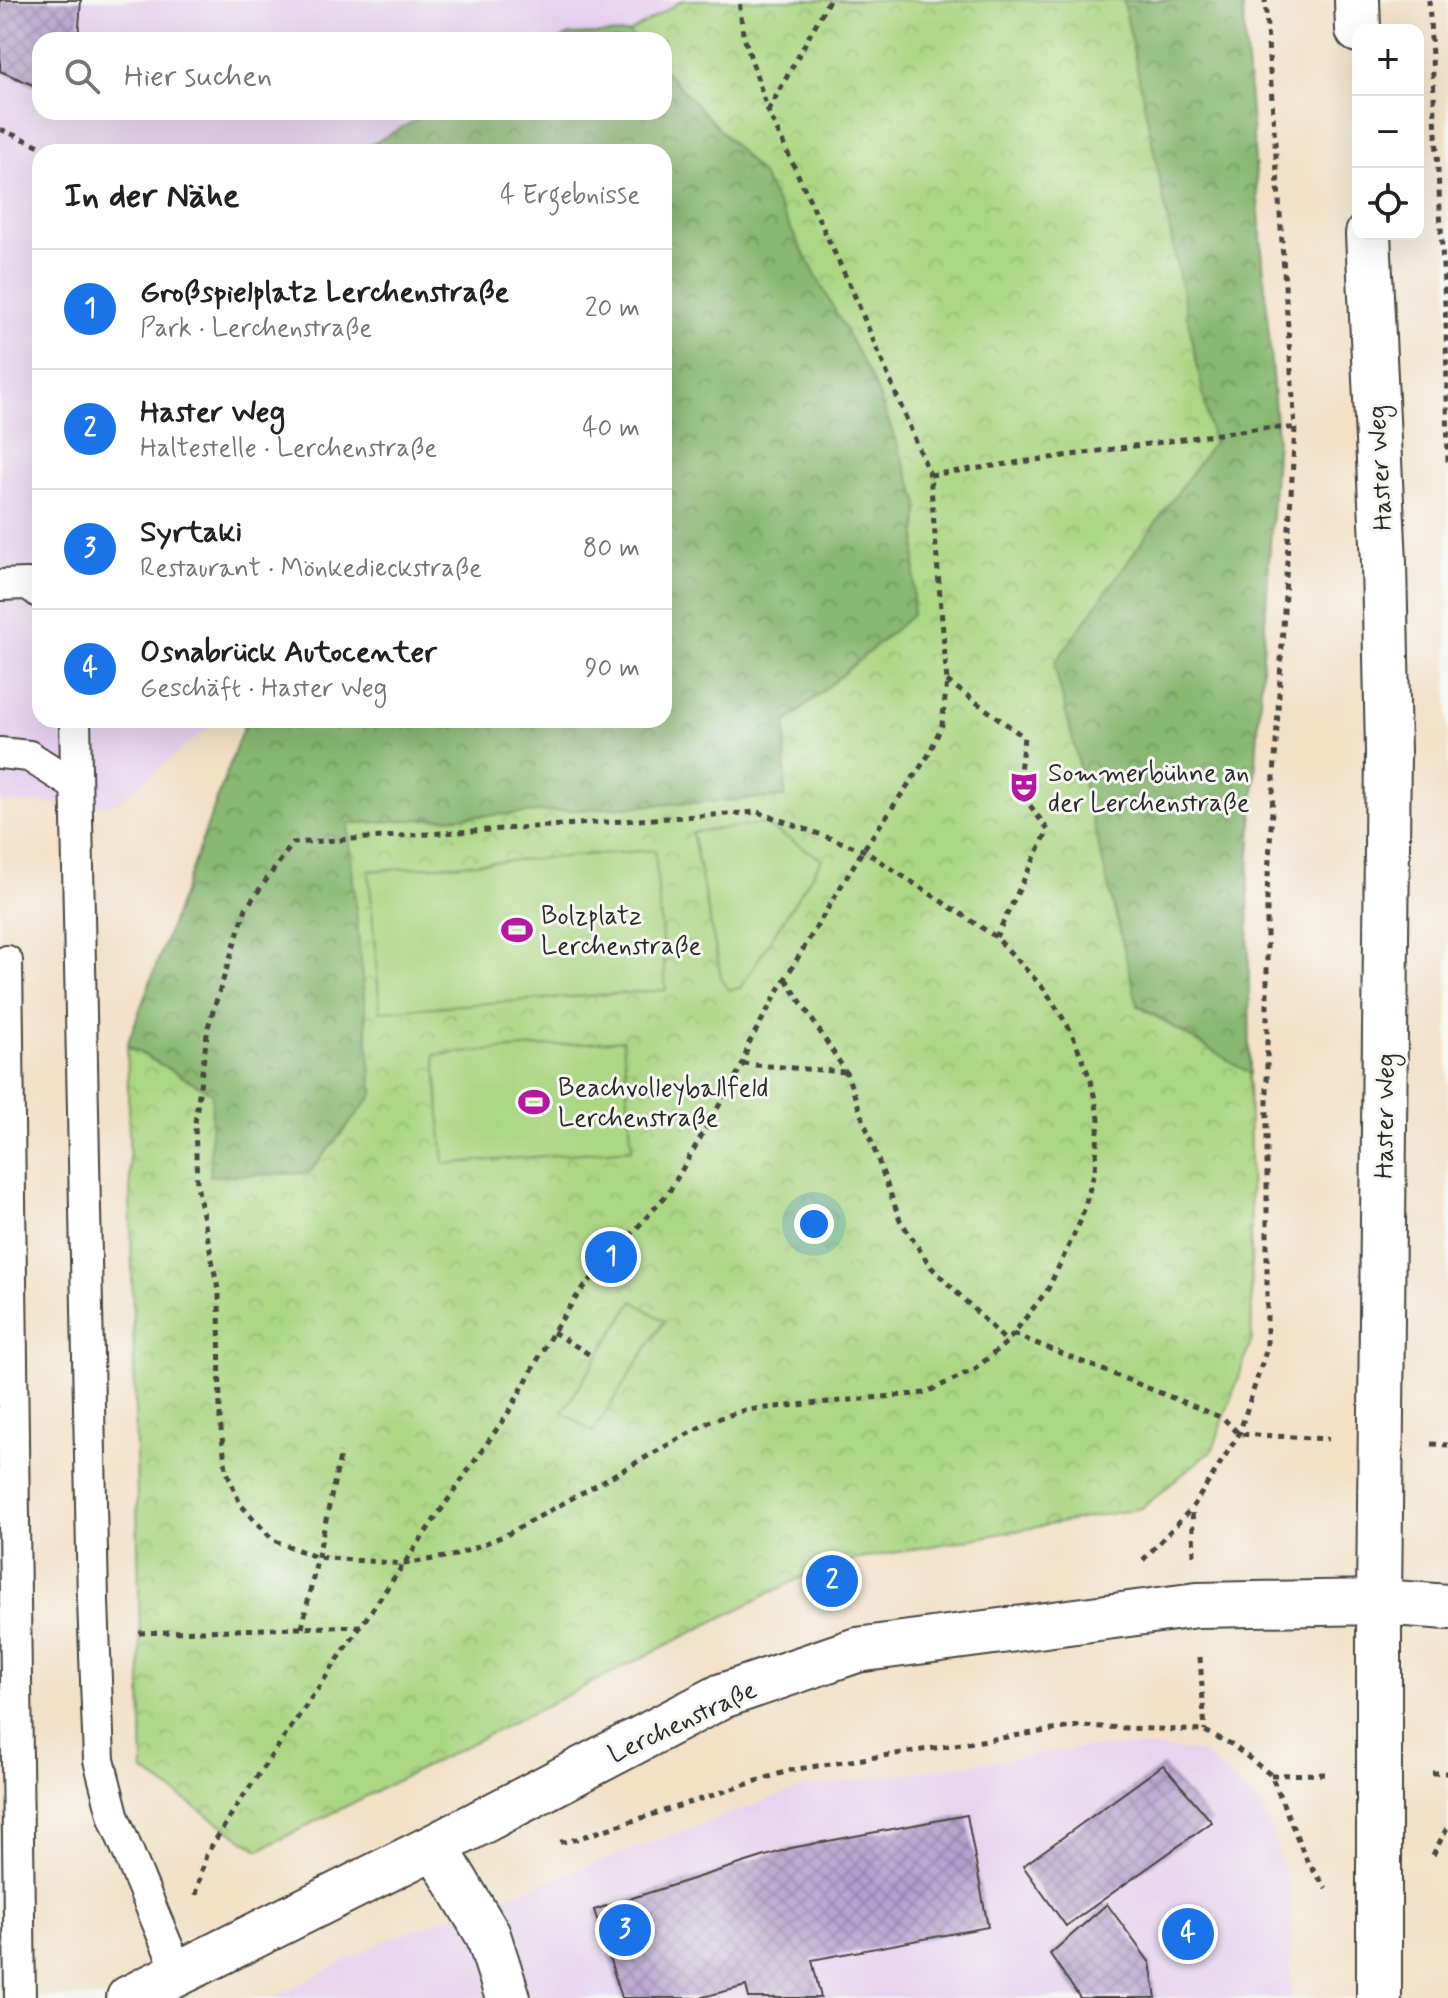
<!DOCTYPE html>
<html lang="de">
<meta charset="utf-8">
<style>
body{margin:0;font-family:Mynerve,sans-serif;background:#f6f6f6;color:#222}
.controls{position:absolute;right:24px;top:24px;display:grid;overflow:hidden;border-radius:16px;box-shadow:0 8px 32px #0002}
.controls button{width:72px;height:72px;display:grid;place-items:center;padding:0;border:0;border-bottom:2px solid #e0e0e0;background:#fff;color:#222;font:40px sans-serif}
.you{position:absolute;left:814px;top:1224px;width:28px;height:28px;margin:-20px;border:6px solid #fff;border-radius:50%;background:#1a73e8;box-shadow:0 0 0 12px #1a73e833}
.badge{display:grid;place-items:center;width:52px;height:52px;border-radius:50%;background:#1a73e8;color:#fff;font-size:26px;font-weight:700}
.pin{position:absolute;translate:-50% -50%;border:4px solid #fff;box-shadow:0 2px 8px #0006}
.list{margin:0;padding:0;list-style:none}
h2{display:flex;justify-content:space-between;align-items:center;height:104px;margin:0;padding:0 32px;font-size:34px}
h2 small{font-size:26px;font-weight:400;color:#767676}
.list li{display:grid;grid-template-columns:52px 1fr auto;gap:24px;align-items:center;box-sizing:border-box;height:120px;padding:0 32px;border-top:2px solid #e0e0e0}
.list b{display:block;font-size:30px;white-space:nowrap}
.list p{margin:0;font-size:26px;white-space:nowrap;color:#767676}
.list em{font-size:26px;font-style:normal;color:#767676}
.icon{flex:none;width:44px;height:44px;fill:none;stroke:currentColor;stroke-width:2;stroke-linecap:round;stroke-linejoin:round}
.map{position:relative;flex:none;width:1448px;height:1998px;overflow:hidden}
.search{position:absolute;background:#fff;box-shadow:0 8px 32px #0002;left:32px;top:32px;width:640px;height:88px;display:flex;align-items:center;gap:20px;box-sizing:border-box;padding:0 28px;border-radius:24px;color:#767676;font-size:30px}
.panel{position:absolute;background:#fff;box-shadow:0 8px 32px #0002;left:32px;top:144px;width:640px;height:584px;border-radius:24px}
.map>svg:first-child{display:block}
.built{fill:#e7d2ef}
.forest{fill:url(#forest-crowns);stroke:#5a724e;stroke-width:2}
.park{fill:url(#park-crowns);stroke:#6b8158;stroke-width:2}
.garden{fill:#abd784;stroke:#6b8158;stroke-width:2}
.building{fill:url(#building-cross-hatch)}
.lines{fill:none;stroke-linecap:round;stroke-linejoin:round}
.service-casing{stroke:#494642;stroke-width:34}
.minor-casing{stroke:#494642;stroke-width:48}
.tertiary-casing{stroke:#494642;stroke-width:48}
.path{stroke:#494642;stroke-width:5;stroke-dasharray:6 6;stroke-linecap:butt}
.service{stroke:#fff;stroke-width:30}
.minor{stroke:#fff;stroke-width:44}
.tertiary{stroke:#fff;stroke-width:44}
.labels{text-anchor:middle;stroke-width:6;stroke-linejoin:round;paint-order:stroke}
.street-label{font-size:26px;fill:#2b2b2b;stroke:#f6f6f2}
.poi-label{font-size:26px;fill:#2b2b2b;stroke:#f6f6f2;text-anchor:start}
</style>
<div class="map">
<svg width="1448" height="1998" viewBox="0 0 1448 1998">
<defs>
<pattern id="forest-crowns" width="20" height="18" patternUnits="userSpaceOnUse" patternTransform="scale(2)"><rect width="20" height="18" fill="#88b872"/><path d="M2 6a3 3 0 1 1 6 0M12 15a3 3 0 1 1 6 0" fill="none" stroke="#6f965e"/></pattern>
<pattern id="park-crowns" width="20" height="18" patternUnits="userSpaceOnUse" patternTransform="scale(2)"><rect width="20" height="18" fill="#abd784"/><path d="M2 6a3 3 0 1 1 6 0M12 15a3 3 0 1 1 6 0" fill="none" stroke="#93b972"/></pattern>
<pattern id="building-cross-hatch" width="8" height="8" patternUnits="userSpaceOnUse" patternTransform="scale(2)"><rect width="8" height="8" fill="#b49fce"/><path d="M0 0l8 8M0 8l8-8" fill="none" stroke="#9382a7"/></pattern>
</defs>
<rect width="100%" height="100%" fill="#f6f6f2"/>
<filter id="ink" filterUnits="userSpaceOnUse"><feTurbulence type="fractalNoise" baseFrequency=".0125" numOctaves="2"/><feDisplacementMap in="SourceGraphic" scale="16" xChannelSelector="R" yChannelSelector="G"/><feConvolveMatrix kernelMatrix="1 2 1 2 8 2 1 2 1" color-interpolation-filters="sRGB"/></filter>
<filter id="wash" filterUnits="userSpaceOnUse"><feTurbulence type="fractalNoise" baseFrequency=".006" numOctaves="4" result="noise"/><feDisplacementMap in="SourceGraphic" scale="32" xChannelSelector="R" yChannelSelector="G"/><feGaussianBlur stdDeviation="1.8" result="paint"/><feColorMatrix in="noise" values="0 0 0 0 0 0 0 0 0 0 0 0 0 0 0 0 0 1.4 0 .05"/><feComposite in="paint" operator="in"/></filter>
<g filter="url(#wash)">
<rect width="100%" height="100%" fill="#f3e1c7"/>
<path class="built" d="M0 0H683L629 33 569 35 560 40H40V112H430L358 152H40V720H218L115 804 0 803Z
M1138 1746 1204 1753 1263 1808 1291 1891V1998H272L384 1941 798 1789 1083 1748Z"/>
<path class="forest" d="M1123 0H1242L1277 437 1248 885 1250 1074 1137 1004 1054 664 1211 440Z
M629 33 636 40H560L569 35Z
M664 70 762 175 874 383 919 503 912 615 786 722 785 797 348 824 373 1095 309 1173 210 1176 211 1093 127 1045 246 720H664V152H358L430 112H664Z"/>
<path class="park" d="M683 0H1123L1213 443 1054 664 1138 1006 1249 1073 1252 1339 1213 1449 1142 1508 826 1565 259 1850 143 1771 127 1046 212 1093 210 1176 309 1173 373 1095 348 824 785 797 786 723 912 615 919 503 874 383 762 175 664 70V40H636L629 33Z"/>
<path class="garden" d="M764 824 822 859 740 988 729 990 722 981 692 832Z
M655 850 666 990 380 1011 369 871Z
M623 1040 632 1149 444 1164 435 1055Z
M633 1301 664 1321 593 1432 563 1412Z"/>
<g id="blocks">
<path class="building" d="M0 0H81L78 40H40V88L0 71Z
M1163 1765 1212 1822 1066 1926 1023 1866Z
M967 1815 988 1927 812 1960 821 1998H749L746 1986 699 1998H622L594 1910 791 1848Z
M1107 1904 1150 1963 1156 1998H1080L1050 1954Z"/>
</g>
</g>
<g filter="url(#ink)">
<use href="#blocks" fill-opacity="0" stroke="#494642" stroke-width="2"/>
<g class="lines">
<defs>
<path id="service" d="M0 585 28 584 40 593
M75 720 93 1601 99 1760 114 1818 178 1972
M0 753 29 756 76 786
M7 961 20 1998"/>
<path id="minor" d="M435 1846 488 1935 508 1998"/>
<path id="tertiary" d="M1357 0 1358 30
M1368 234 1384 563 1388 751 1379 1602V1998
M129 1998 435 1846 722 1696 857 1650 1197 1605 1379 1602 1448 1607"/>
</defs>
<use href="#service" class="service-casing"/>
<use href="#minor" class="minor-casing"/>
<use href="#tertiary" class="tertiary-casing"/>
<path class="path" d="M1429 0 1446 324 1448 466
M768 111 829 0
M0 129 54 152
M930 475 1261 428H1295
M947 681 1024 737 1018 789 1048 830 996 937
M758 812 863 850 996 937 1045 990 1071 1031 1091 1081 1099 1119 1095 1170 1081 1220 1048 1289 1007 1342 975 1369 925 1393 745 1410 711 1421 506 1535 456 1555 404 1564 316 1557 273 1540 240 1504 226 1469 220 1421 219 1294 197 1185 195 1123 208 1027 246 908 293 843Z
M786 979 846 1072 900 1220 931 1267 1007 1342
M743 1064 845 1072
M553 1332 592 1356
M1013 1334 1223 1418 1239 1434 1329 1439
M1431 1444 1448 1445
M1194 1555 1192 1508 1239 1434 1267 1348V893L1295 428 1265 0
M1143 1560 1191 1509
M302 1628 341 1452
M139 1633 361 1626
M1200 1657 1205 1731
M1432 1773H1448
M1271 1775 1326 1774
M560 1842 570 1841 791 1770 1079 1726 1205 1731 1231 1744 1271 1775 1307 1861 1326 1888
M1433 1855 1448 1826
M196 1895 206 1855 236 1807 510 1410 553 1332 579 1293 669 1192 743 1064 749 1043 785 979 863 850 928 756 942 725 947 681 930 475 853 292 768 111 743 34 739 0"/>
<use href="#service" class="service"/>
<use href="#minor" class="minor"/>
<use href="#tertiary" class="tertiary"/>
</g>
</g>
<defs>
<symbol id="theatre-bare" viewBox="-9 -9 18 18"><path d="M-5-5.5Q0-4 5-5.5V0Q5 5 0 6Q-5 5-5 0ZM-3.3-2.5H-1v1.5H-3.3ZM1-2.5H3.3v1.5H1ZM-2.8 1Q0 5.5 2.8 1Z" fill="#b5179e" stroke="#f6f6f2" stroke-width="2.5" paint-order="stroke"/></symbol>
<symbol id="stadium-bare" viewBox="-9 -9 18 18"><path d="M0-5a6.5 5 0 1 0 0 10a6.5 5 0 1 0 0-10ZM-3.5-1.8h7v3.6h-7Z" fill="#b5179e" stroke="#f6f6f2" stroke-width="2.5" paint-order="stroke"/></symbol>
</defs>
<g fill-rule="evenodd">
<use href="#theatre-bare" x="1002" y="765" width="44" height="44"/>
<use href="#stadium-bare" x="495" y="908" width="44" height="44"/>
<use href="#stadium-bare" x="512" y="1080" width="44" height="44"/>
</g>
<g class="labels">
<g class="street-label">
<text transform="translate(1379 468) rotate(-93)" y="9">Haster Weg</text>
<text transform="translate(1384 1116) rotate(-89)" y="9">Haster Weg</text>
<text transform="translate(682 1721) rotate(-25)" y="9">Lerchenstraße</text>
</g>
<g class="poi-label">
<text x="1048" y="781">Sommerbühne an<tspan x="1048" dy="30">der Lerchenstraße</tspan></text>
<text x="541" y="924">Bolzplatz<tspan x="541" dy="30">Lerchenstraße</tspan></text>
<text x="558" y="1096">Beachvolleyballfeld<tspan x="558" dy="30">Lerchenstraße</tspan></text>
</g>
</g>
</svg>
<div class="controls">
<button>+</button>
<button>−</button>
<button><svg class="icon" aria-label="locate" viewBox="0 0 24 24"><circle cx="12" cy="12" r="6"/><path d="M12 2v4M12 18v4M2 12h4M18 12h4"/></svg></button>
</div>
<div class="you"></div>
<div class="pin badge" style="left:611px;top:1257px">1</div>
<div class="pin badge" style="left:832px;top:1581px">2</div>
<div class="pin badge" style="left:625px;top:1930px">3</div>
<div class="pin badge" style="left:1188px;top:1934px">4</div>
<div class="search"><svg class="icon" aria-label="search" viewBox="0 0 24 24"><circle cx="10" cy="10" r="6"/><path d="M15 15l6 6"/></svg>Hier suchen</div>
<section class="panel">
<h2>In der Nähe<small>4 Ergebnisse</small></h2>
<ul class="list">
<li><span class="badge">1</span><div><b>Großspielplatz Lerchenstraße</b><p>Park · Lerchenstraße</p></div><em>20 m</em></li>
<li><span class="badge">2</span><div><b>Haster Weg</b><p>Haltestelle · Lerchenstraße</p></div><em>40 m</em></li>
<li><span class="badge">3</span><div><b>Syrtaki</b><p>Restaurant · Mönkedieckstraße</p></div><em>80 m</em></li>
<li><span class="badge">4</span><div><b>Osnabrück Autocenter</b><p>Geschäft · Haster Weg</p></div><em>90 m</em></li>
</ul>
</section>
</div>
